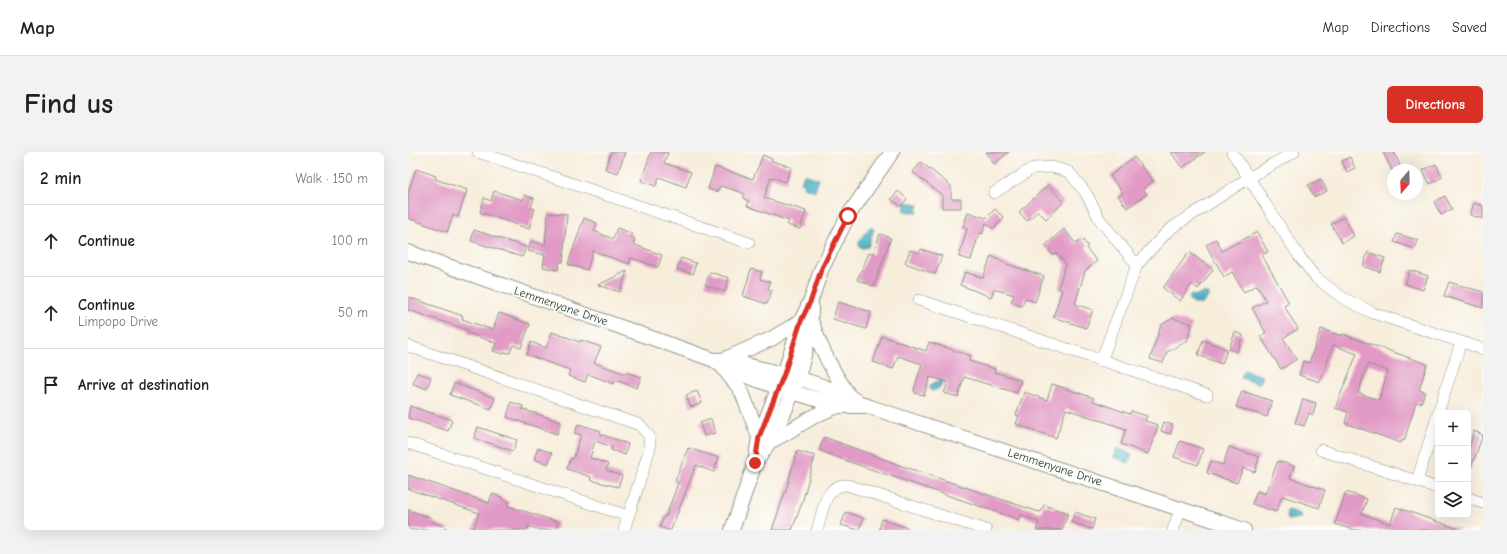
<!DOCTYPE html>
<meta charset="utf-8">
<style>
body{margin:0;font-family:"Comic Neue",sans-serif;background:#f2f2f2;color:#222}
.controls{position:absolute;right:12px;bottom:12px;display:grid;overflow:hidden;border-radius:6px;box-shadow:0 4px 16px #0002}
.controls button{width:36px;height:36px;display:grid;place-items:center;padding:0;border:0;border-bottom:1px solid #e0e0e0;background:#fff;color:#222;font:20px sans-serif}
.compass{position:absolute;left:979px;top:12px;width:36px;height:36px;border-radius:50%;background:#fff;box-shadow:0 4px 16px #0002;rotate:199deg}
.stop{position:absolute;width:12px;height:12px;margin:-9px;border:3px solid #d93025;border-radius:50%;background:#fff}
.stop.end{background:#d93025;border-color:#fff;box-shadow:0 1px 4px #0008}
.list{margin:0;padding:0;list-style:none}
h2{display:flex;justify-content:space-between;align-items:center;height:52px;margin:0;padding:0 16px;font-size:17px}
h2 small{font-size:13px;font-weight:400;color:#767676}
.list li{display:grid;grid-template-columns:26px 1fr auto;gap:12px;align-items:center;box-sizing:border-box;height:72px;padding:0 16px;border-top:1px solid #e0e0e0}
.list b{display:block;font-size:15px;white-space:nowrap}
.list p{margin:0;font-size:13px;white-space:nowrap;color:#767676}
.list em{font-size:13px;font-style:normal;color:#767676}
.icon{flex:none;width:22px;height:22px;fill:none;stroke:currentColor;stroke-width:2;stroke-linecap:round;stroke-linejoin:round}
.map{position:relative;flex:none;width:1075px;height:378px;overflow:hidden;border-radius:6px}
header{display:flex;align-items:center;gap:24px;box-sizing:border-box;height:56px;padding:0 20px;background:#fff;border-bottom:1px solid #e0e0e0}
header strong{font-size:19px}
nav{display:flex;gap:22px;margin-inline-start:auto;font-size:14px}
.intro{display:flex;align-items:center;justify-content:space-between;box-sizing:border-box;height:96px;padding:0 24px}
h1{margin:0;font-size:28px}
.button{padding:10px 18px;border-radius:6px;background:#d93025;color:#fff;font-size:14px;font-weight:700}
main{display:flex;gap:24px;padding:0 24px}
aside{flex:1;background:#fff;border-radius:6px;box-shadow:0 4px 16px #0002}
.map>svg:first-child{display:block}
.water{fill:#46afc5;stroke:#32767c}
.building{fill:#e19ac5;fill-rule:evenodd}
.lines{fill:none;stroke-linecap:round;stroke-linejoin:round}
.minor-casing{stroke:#8b9588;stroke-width:12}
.tertiary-casing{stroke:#8b9588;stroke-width:16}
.minor{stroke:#fff;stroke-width:11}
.tertiary{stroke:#fff;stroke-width:14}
.route{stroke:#d93025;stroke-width:5}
.labels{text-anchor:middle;stroke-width:3.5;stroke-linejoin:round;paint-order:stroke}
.street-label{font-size:12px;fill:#1f3d34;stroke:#fdfcf7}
</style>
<header>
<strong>Map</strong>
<nav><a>Map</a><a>Directions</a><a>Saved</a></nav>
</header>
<div class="intro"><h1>Find us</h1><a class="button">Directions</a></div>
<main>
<aside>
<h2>2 min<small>Walk · 150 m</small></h2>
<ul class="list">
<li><svg class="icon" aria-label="ahead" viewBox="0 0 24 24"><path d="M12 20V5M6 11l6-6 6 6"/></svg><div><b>Continue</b></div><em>100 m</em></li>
<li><svg class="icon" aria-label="ahead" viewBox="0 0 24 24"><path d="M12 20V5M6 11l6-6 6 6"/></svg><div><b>Continue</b><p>Limpopo Drive</p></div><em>50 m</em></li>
<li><svg class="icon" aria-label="arrive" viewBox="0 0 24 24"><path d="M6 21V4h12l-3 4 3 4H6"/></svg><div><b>Arrive at destination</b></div></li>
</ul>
</aside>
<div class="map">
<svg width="1075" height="378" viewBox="0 0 1075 378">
<rect width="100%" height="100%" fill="#fdfcf7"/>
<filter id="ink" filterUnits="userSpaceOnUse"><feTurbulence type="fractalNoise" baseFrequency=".025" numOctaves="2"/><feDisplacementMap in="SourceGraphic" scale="8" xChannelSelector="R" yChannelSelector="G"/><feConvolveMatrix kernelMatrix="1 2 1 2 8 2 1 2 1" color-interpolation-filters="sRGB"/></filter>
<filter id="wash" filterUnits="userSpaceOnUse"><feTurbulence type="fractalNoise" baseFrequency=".012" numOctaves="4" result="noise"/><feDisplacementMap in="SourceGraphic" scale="16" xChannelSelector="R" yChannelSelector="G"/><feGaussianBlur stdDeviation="0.9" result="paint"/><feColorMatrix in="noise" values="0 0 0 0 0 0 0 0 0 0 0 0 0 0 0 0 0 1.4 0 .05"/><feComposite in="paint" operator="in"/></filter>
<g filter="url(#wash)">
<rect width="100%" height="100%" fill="#f7eddb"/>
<path class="water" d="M396 22 411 27 407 39 395 35 396 31 393 30Z
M497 50 511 52 509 61 496 59Z
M462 75 466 77 460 95 454 96 451 93V89Z
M796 140 800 142V145L794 152H788L781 148 782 143 789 144Z
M836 218 854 224 851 232 833 226Z
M532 228 535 230 531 236 525 239 522 238V233Z
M709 296 724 302 721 311 705 305Z
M880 358 892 362 893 366 880 368 878 360Z"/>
<g id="blocks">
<path class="building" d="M203 0H217L210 21 197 17Z
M243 0H260L256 11 283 20 278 35 251 25 248 34 233 29Z
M578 0H601L586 12Z
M763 0H797L774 16Z
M975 0H986L993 16 985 18V20Z
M355 3 364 7V9L383 15 378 30 363 25 356 46 398 59 392 77 379 73 381 69 339 54 341 49 336 47V42L330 39 312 34 309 40 300 37 307 15 345 27Z
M726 5 745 29 735 37 739 42 719 56 710 44 715 41 702 24Z
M942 5 947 16 939 20 934 9Z
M513 10 543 34V47H553V56H534V43L505 20Z
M1028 12 1034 25 1022 32 1015 18Z
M8 17 28 24 27 27 59 38 50 65 45 63 39 80 0 66V41Z
M913 27 919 39 906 45 900 33Z
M640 33 656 50 638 67 630 59 619 69 611 60Z
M86 39 115 48 116 43 126 46 123 56 127 57 121 77 72 60 76 46 83 49Z
M490 39 499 47 493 54 483 47Z
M1037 44 1044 57 1033 63 1026 50Z
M1066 51 1075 54V67L1062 63Z
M587 57 596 66 585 77 578 71 574 82 571 81 563 108 551 105 559 77 555 76 560 60 578 66Z
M140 61 159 62 155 110 152 109 150 118 135 115 137 103 120 99 123 89 137 93Z
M936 65 946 84 934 91 923 72Z
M176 66 189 71 186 79 205 87 209 76 225 82 223 85 227 87 225 92 254 103 250 115 223 106 221 112 185 99 179 118 160 112Z
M656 77 668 92 674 87 680 94 678 96 689 109 677 119 667 152 685 158 678 176 645 165 654 138 650 136 658 112 648 101 645 103 637 94Z
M66 78 118 95 114 105 63 89Z
M849 80 860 100 854 103 881 151 876 154 890 177 875 186 889 207 873 217 852 184 858 181 844 156 858 149 849 133 836 140 824 120 816 125 798 93 808 87 814 99Z
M472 82 483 86 466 134 449 128 461 101 465 102Z
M989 82 1010 88 1007 97 986 90Z
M513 97 534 104 527 122 497 111 502 98 511 101Z
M781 100 805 118 790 137 784 132 772 149 755 136Z
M960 100 977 106 972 120 955 114Z
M583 104 599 112 636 124 627 150 617 146 614 154 603 150 606 143 586 137 583 145 552 133 557 120 575 126Z
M273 106 288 111 285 122 269 117Z
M343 117 354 120 352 127 362 130 360 137 364 138 359 152 335 144Z
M1002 118 1020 124 1015 138 997 132Z
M219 119 212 140 190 133Z
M302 120 321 126 317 140 297 133Z
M1041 130 1075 140V156L1036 144Z
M0 145 55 164 54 167 85 178 91 161 122 172 113 196 105 193 102 201 96 200 95 202 85 199 88 191 59 181 60 178 0 158Z
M430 150 463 160 458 177 425 167Z
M765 166 784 172 779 189 759 200 755 211 742 207 753 173Z
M913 177 934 184V182L1019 212 1011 238 1017 240 1013 251 1008 250 996 289 994 288 993 291 937 271 940 260 927 256 949 202 925 193 912 230 891 223 895 209 901 211ZM960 212 980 219 971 248 950 241Z
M144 180 172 190 173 188 193 195 186 211 218 222V220L233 225 229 236 207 228 206 232 180 222 177 230 160 224 162 218 119 203 123 190 138 196Z
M827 180 835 183 829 200 821 197Z
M474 184 518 199 521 190 563 204 561 209 587 217 586 220 613 228 609 241 556 225 550 245 536 241 540 230 522 225 516 243 507 241 506 238 514 212 490 204 485 217 465 210Z
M795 188 819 197 814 212 790 203Z
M9 221 23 225 19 237 5 232Z
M46 231 87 246 83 257 42 243Z
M644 232 686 246 685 249 722 262 723 259 739 264 737 269 750 273 740 302 713 292 718 277 658 257 648 286 608 272 611 264 608 263 616 240 639 248Z
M289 239 294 251 283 255 278 243Z
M834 239 864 249 859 265 828 255Z
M895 247 908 251 905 263 901 261 896 274 887 271Z
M103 250 115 254 114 257 153 270 149 282 99 265Z
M2 254 44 268 40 279 0 266Z
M303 267 307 281 296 284 292 271Z
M756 270 765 273 762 282 753 279Z
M170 272 193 279 192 282 220 292 217 303 203 298 204 295 187 289 182 306 200 312 198 318 214 324 210 335 182 328 183 325 159 317 163 306 165 307 173 283 167 281Z
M70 275 109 288 105 299 66 286Z
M1066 279 1075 283 1062 318H1060V300Z
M416 285 494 314 628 359 633 360 636 353 660 361 654 378H628L631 370 613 363 612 368 436 308 411 298Z
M772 289 795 297 790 313 766 305Z
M821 295 851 305 847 320 835 316 829 331 799 321 803 309 815 313Z
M130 296 144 301 140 312 126 307Z
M280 296 311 306 306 320 288 313 263 378H260L252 375 256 364H258L270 331 267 329Z
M389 299 407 304 394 351 384 378H364L379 335Z
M870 309 886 314 882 326 917 338 911 356 874 344 868 360 844 352 849 339 857 342Z
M0 323 81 351 84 342 94 345V347L101 350 100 354 150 370 147 378H132L120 374 119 378H65L71 361 0 337Z
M938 340 959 347 954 362 982 372 988 355 1053 378H946L927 372Z
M0 358 24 366 23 369 43 378H0Z
M438 360 455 366 451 378 433 373Z
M667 360 687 367 684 377 663 370Z
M474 367 500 376V378H471Z"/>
</g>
</g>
<g filter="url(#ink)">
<use href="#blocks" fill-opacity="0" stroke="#8b9588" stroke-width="1"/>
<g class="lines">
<defs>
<path id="minor" d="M70 0 341 91
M824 0 891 104 908 126 935 146 965 161 1075 197
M586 41 625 16 644 15 661 20 678 41 692 68 729 113
M511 148 799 243
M0 194 232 273 241 284 242 296 216 378
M693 209 729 113 743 97 762 77 839 27 886 0
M1030 261 1053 190
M0 291 220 364
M913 298 1030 336
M1009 329 1030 262
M1060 346 1075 351
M409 378C415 361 416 332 439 333L578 378
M765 378 773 356"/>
<path id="tertiary" d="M0 100 306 208 315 215 371 236 431 254H456
M404 171C413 198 425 221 442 245
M317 207 363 187 393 169
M306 208C320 207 332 211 346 215 383 224 424 234 456 253L836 378
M316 217 333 238 351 285
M363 289C386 278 406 261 431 254
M350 307C377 269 404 199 403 152
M324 378 347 311 351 285 376 222 393 169 403 148 413 118 440 64 484 0"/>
</defs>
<use href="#minor" class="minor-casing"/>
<use href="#tertiary" class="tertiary-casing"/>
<use href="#minor" class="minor"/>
<use href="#tertiary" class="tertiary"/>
</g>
</g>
<g class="lines" filter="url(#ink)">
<path class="route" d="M347 311 351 285 376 222 393 169 403 148 413 118 440 64"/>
</g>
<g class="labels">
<g class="street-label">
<text transform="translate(153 154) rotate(19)" y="4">Lemmenyane Drive</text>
<text transform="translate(647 315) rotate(18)" y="4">Lemmenyane Drive</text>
</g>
</g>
</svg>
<div class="controls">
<button>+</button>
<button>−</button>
<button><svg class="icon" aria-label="layers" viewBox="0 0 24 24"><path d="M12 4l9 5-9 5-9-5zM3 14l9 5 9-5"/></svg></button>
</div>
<svg class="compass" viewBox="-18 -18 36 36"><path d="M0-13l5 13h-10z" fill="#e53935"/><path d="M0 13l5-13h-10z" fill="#767676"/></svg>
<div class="stop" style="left:440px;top:64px"></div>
<div class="stop end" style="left:347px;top:311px"></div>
</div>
</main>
